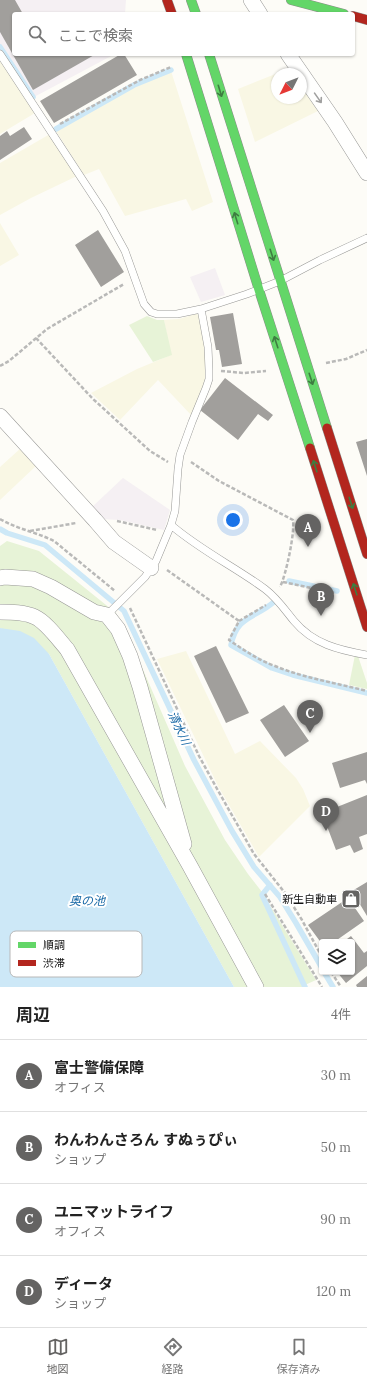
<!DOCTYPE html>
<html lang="ja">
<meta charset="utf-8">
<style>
body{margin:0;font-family:Lora,"Noto Sans JP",serif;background:#f6f6f6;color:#222}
.controls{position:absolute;right:12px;bottom:12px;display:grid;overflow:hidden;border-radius:4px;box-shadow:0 1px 3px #0004}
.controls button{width:36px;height:36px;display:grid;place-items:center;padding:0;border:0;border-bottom:1px solid #e0e0e0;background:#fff;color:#222;font:20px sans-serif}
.compass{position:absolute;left:271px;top:68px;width:36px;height:36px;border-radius:50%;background:#fff;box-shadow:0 1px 3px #0004;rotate:228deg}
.you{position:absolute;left:233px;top:520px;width:14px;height:14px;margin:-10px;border:3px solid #fff;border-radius:50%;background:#1a73e8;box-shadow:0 0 0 6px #1a73e833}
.badge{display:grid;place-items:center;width:26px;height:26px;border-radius:50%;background:#646362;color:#fff;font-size:13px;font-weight:700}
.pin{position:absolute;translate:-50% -33px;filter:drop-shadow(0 1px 2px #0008)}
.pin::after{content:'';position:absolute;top:21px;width:14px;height:12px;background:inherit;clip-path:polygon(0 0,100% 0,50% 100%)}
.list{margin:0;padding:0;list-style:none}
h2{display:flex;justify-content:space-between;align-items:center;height:52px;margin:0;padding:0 16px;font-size:17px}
h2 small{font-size:13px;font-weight:400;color:#767676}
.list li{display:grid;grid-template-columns:26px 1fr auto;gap:12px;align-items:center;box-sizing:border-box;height:72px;padding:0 16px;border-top:1px solid #e0e0e0}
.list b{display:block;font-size:15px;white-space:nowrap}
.list p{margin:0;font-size:13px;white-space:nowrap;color:#767676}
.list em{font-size:13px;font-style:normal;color:#767676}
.icon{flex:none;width:22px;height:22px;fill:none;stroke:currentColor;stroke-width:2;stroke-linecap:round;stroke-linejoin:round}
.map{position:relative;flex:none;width:367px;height:987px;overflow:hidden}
.search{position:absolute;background:#fff;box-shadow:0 1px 3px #0004;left:12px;right:12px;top:12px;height:44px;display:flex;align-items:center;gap:10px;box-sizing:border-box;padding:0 14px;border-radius:4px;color:#767676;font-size:15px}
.sheet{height:340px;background:#fff}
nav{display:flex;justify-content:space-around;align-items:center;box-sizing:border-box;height:56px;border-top:1px solid #e0e0e0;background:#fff;font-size:11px;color:#767676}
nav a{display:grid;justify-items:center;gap:2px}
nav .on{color:#646362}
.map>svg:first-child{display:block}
.industrial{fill:#f5f0f3}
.farmland{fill:#f9f7e4}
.green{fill:#e7f3d7}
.water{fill:#cde8f7}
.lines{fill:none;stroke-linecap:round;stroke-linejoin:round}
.stream{stroke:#cde8f7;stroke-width:5.5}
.building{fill:#a19f9c}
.lane-casing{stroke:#979795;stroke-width:8}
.street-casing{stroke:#979795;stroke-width:16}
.fast-casing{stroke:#8e8d8b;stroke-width:10}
.jam-casing{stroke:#8e8d8b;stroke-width:10}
.path{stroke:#b9b9b8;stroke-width:2.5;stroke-dasharray:4 2;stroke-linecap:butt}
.lane{stroke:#fffffe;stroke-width:7}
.street{stroke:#fffffe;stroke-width:15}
.fast{stroke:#63d668;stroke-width:9}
.jam{stroke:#b3261e;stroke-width:9}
.oneway{stroke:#3e7d41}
.oneway2{stroke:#a0a09f}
.labels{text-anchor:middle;stroke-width:4;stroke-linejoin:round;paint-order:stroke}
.poi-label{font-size:11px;fill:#111;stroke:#fff;text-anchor:end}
.water-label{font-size:12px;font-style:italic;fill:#1768a6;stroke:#fff}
.key{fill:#fff;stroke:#b8b8b8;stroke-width:1}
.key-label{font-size:11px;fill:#111}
</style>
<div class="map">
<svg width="367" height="987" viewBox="0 0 367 987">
<rect width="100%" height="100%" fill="#fdfcf7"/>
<path class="industrial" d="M0 0H126L125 14H14V54H115L34 97 0 46Z
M215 268 225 295 201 302 190 277Z
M123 478 170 510 164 530 120 520 101 519 91 508Z"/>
<path class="farmland" d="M0 59 35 113 0 134Z
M288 69 292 74H277V98H301V87L318 111 255 142 238 89Z
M171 71 213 202 192 211 186 199 125 216 99 169 84 175 56 131 135 86Z
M50 134 77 176 31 198 0 215V163Z
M0 223 19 255 0 266Z
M196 314 200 315 205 348 207 370 205 381 192 416 158 380 120 420 91 393 137 369 171 355 164 320 179 319Z
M21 448 37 465 0 500V467Z
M186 651 235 754 260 741 296 778 303 789 310 806 259 857 218 786 157 659Z"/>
<path class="green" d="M147 316 157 320H164L172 355 153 362 129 325Z
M7 541 39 551 116 613 144 672 185 766 225 840 248 874 262 892 260 895 304 987H234L49 654 0 628V546Z
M355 655 358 656 367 683V689L349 685Z
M263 894 316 980 305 985Z"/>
<path class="water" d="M0 628 20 631 34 638 49 654 234 987H0Z"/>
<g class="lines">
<path class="stream" d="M0 47 33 97
M56 129 134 85 171 70
M0 529 7 533 45 545 124 611 194 760 232 831 254 867 280 897 296 923 322 968
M289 581 337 591
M275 601C255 619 237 615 231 645L272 668 293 675 367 693
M270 885 262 895 305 987
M324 972 333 987"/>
</g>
<path class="building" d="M0 0H15L23 14H14V54H96L33 90 0 32Z
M121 54H124L137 75 54 123 40 101Z
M24 127 32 139 0 160V136L7 131 10 136Z
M98 230 124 272 101 287 75 245Z
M233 313 242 364 222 367 219 350H216L210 317Z
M225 378 273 415 268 421 258 414 238 440 200 410Z
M367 439V476L356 442Z
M216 646 249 713 226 723 194 656Z
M284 705 309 741 285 757 260 720Z
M367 752V784L365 780 340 788 332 763Z
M367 795V834L359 837 363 849 354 853 350 845 336 850 322 813Z
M367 882V916L352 891Z
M348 898 364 921 334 942H322V944L308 925Z
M351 936 364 953 367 951V966L346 983 337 972H352V942H343Z
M367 976V987H357L356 985Z"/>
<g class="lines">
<defs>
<path id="lane" d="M0 54 103 211 125 251 144 304 151 312 157 314H177L201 309 247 294 280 281 320 260 367 238
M171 525C200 550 235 567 265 589 277 598 285 610 294 621 313 644 339 650 367 655
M107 615 145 577 156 561 171 525 175 511 178 469 180 455 192 422 206 388 209 379V370L208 347 201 309"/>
<path id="street" d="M251 0 260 14
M288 54 335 122 367 173
M0 416 95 520 114 542 151 568
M0 578 5 577 33 579 51 587 94 612 107 615 118 629 130 656 140 687 184 844
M0 612C11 612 25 612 35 617 46 622 59 640 67 649L190 866 256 987"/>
<path id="fast" d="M191 0 196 14
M291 0 344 14
M186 54 259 290 310 448
M209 54 327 428"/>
<path id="jam" d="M167 0 172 14
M353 16 367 20
M327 428 367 554
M310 448 367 627"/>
</defs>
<use href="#lane" class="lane-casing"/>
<use href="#street" class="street-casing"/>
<use href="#fast" class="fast-casing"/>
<use href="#jam" class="jam-casing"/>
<path class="path" d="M60 124 140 80 171 67
M36 338 93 399 150 451 168 462
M326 363 346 359 367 350
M0 366 9 361 47 329 124 284
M221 371 244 373 266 371
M191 462 219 481 293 520C295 533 286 575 280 587
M0 519C17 529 36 532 54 541L115 591
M117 521 157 530
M30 531 76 523
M167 570 239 621 229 640C244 650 258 660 275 666 304 678 336 683 367 691
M283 582 335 593
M130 608 199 756 216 787 254 854 285 893 302 920 322 957
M239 621 266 605
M265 894 322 987
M331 972 341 987"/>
<use href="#lane" class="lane"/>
<use href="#street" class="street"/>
<use href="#fast" class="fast"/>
<use href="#jam" class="jam"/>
</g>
<defs><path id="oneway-shaft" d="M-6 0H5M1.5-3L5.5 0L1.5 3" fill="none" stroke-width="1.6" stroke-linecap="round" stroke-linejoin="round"/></defs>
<g class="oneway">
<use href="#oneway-shaft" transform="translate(220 91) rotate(73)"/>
<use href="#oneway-shaft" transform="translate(236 218) rotate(-107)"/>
<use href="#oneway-shaft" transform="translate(272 255) rotate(72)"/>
<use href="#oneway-shaft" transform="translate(276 342) rotate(-108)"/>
<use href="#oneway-shaft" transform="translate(311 379) rotate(72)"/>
<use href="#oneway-shaft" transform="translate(315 466) rotate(-108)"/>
<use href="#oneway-shaft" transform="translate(351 503) rotate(72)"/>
<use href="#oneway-shaft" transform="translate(355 589) rotate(-108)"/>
</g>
<use class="oneway2" href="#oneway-shaft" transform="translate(318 98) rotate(55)"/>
<defs>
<symbol id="shop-square" viewBox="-11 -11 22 22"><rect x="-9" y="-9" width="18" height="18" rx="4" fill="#646362" stroke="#fff"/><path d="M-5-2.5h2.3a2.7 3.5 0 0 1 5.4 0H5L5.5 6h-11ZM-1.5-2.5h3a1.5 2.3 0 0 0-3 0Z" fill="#fff"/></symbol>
</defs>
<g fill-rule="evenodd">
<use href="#shop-square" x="340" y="888" width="22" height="22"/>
</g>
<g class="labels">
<g class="poi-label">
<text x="337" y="903">新生自動車</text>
</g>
<g class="water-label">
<text transform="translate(179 728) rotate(65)" y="4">清水川</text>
<text x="87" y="905">奥の池</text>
</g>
</g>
<rect x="10" y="931" width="132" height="46" rx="6" class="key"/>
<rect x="18" y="942" width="18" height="6" fill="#63d668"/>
<rect x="18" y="960" width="18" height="6" fill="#b3261e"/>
<g class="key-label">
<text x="43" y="949">順調</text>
<text x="43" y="967">渋滞</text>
</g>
</svg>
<div class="controls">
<button><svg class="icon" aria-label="layers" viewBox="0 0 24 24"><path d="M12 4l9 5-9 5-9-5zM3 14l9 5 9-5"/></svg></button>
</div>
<svg class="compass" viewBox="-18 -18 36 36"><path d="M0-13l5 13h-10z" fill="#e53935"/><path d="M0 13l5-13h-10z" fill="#767676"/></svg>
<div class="you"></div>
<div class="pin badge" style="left:308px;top:547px">A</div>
<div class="pin badge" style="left:321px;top:616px">B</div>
<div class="pin badge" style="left:310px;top:733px">C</div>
<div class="pin badge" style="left:326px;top:831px">D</div>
<div class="search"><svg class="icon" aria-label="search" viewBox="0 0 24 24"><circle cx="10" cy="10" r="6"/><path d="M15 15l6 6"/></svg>ここで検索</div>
</div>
<section class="sheet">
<h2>周辺<small>4件</small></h2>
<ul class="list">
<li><span class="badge">A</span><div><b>富士警備保障</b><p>オフィス</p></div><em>30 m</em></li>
<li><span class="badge">B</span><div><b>わんわんさろん すぬぅぴぃ</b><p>ショップ</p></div><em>50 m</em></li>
<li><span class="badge">C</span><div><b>ユニマットライフ</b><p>オフィス</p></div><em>90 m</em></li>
<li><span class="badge">D</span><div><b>ディータ</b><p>ショップ</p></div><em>120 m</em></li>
</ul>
</section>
<nav>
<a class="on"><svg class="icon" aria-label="map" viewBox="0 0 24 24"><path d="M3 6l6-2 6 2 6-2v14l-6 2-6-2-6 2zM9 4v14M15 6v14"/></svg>地図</a>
<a><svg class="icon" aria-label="directions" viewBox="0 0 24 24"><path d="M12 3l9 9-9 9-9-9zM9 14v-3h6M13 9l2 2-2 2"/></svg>経路</a>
<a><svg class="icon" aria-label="saved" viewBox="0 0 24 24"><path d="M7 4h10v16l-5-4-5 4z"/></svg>保存済み</a>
</nav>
